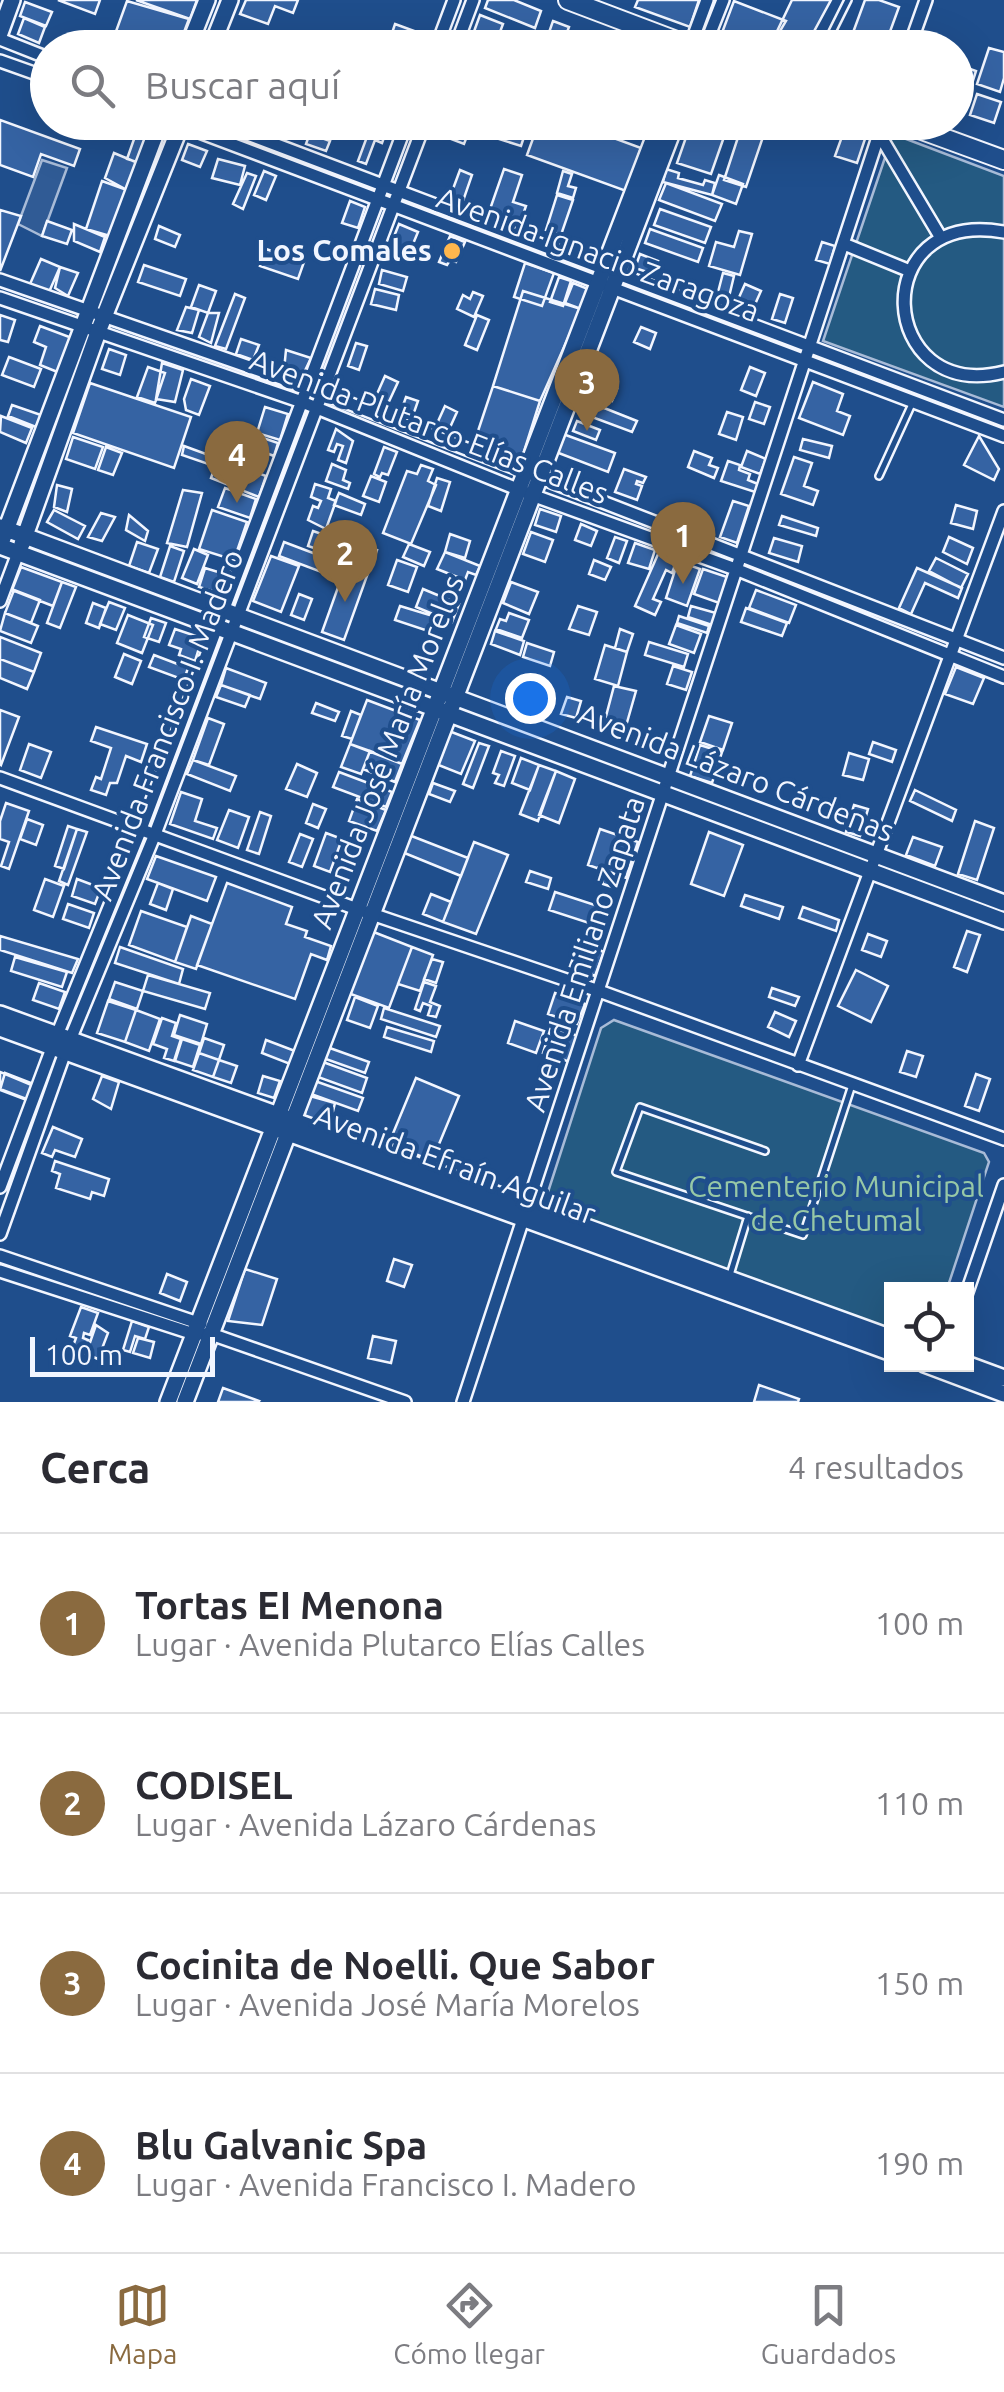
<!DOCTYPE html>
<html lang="es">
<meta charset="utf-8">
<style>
body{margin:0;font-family:Ubuntu,sans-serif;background:#f2f2f3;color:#2b2b33}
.controls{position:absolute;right:30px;bottom:30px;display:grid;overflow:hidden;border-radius:0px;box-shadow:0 10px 40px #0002}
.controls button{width:90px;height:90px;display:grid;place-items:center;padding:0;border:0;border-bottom:2px solid #e1e1e2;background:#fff;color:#2b2b33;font:50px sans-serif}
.scale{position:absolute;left:30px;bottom:25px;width:185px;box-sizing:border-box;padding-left:10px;border:5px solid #f2f6ff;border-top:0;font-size:28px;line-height:35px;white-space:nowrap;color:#f2f6ff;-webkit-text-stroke:8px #1f4e8c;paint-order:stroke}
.you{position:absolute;left:530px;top:698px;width:35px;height:35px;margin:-25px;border:8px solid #fff;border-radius:50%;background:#1a73e8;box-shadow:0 0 0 15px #1a73e833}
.badge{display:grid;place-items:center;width:65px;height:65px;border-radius:50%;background:#8a6a3f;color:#fff;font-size:32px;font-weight:700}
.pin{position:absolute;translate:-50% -82px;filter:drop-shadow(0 2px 5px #0008)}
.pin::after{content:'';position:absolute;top:52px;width:35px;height:30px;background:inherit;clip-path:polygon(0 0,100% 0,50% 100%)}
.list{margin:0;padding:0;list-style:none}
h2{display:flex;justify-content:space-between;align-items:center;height:130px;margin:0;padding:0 40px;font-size:42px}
h2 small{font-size:32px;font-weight:400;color:#7c7c81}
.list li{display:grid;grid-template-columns:65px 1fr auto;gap:30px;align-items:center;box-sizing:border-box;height:180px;padding:0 40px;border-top:2px solid #e1e1e2}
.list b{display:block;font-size:38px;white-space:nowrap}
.list p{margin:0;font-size:32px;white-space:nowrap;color:#7c7c81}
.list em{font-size:32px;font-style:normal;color:#7c7c81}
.icon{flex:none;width:55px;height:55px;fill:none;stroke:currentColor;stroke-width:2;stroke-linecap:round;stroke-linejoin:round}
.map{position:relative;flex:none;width:1004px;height:1402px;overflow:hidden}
.search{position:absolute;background:#fff;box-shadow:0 10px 40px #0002;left:30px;right:30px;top:30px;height:110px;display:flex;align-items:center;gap:25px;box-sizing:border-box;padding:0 35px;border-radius:55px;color:#7c7c81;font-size:38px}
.sheet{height:850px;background:#fff}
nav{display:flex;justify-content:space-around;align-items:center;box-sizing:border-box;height:140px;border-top:2px solid #e1e1e2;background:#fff;font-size:28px;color:#7c7c81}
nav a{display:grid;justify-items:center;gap:5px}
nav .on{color:#8a6a3f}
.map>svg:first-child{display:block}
.green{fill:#245a82;stroke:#a8bbd7;stroke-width:2.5}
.parking{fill:#305b95;stroke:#a8bbd7;stroke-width:2.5}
.building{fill:#3563a3;stroke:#f2f6ff;stroke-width:2.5}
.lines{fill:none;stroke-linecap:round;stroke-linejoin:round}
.lane-casing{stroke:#f2f6ff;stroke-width:10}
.street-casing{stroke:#f2f6ff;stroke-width:16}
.secondary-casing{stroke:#f2f6ff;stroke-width:20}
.primary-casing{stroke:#f2f6ff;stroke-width:22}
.lane{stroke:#1f4e8c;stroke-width:5}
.street{stroke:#1f4e8c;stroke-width:11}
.secondary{stroke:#1f4e8c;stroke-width:15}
.primary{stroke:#1f4e8c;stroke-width:18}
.poi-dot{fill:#ffb74d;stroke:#1f4e8c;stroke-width:4}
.labels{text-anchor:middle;stroke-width:8;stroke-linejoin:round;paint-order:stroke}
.poi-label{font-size:30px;font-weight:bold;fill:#f2f6ff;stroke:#1f4e8c;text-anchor:end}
.street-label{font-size:30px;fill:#f2f6ff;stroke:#1f4e8c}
.park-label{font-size:30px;fill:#97c8a6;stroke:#1f4e8c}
</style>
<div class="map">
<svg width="1004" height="1402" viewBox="0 0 1004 1402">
<rect width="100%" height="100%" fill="#1f4e8c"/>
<path class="green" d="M893 134 1004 176V407L823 341Z
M614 1020 984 1153 989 1162 947 1289 892 1290 891 1330 552 1208 547 1195 601 1028Z"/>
<path class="parking" d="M42 160 67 168 42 236 18 224Z"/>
<path class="building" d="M58 0H100L95 14Z
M136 0H197L190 19Z
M246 0H298L293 13 275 6 268 24 240 14Z
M488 0H514L541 11 535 28 485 8Z
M638 0H699L690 27 635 7Z
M792 0H831L805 48H769Z
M865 0H879L899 7 884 48 851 38Z
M127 1 189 19 178 48H110Z
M734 1 786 21 770 48H745L720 38Z
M25 2 52 12 46 26 20 16Z
M480 15 503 24 494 48H468Z
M24 18 45 27 39 43 18 34Z
M553 21 569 27 563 43 547 38Z
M395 24 436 39 433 48H416L390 39Z
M989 48 1004 52V78L1000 92 977 84Z
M956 64 976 71 963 112 956 110Z
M977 94 1001 102 994 123 970 115Z
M0 120 80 149 74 166 41 154 33 177 0 165Z
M442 122 471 126 464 144 438 134Z
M479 122H529L521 146 483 134 486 125Z
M539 122H570L641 148 626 191 527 155Z
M743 122H768L746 187 724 180Z
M691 123 725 134 711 174 677 163Z
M139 125 152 130 140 163 127 159Z
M371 126 386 132 382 143 375 140 366 164 358 161Z
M312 127 318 129 316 136 330 141 326 151 306 144Z
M844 131 865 139 857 163 835 156Z
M188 144 207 151 200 167 182 160Z
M114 153 138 163 127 190 105 178Z
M218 159 245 166 240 185 212 178Z
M504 169 522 175 513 202 526 206 520 223 489 212Z
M666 169 679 173 678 178 703 185 705 180 715 183 712 195 663 182Z
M460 170 472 175 463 201 450 197Z
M264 171 276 176 266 200 254 195Z
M563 171 572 174 568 186 576 188 573 198 557 193Z
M247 173 256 176 243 209 233 204Z
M719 175 743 184 736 204 712 195Z
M102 181 127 190 110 236 86 229Z
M666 183 722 204 715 221 659 200Z
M557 195 573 200 561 235 546 230Z
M350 201 365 207 358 228 342 223Z
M660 209 711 227 705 243 654 225Z
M0 210 21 216 0 271Z
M47 221 72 230 67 244 42 236Z
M74 224 105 237 100 252 74 241Z
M399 224 418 232 408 256 389 249Z
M159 226 180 235 175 247 155 239Z
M650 229 703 248 698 262 645 243Z
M739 231 752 234 740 275 709 266 716 242 734 247Z
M450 236 465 242 456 262 450 260 447 265 439 262Z
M822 242 835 246 830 264 816 260Z
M266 249 304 262 298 279 260 266Z
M640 254 658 261 653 274 635 268Z
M41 259 60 267 49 292 30 284Z
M525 263 554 273 542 306 514 297Z
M144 265 186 279 180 296 138 282Z
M60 267 78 273 68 296 55 288Z
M382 270 407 277 403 291 379 284Z
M723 273 734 276 728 301 717 296Z
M559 277 571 281 563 306 550 302Z
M573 283 588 289 581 309 565 303Z
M745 284 761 291 752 311 736 304Z
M199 285 216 291 208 313 191 307Z
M375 289 399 295 396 310 371 304Z
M523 291 581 309 540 401 493 386Z
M473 292 483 296 474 317 457 309 463 295 470 299Z
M235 294 245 298 226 349 215 346Z
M780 294 793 298 785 323 772 319Z
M186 307 199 310 192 333 177 330Z
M208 313H219L211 343 199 337Z
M0 315 15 320 8 342 0 340Z
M477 315 489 320 477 350 465 345Z
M40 326 72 338 60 373 40 365 46 347 34 342Z
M641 327 656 333 650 349 634 342Z
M241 339 259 345 253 360 236 354Z
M356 343 367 346 359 370 348 366Z
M109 349 126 355 120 375 102 369Z
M286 350 311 358 302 377 284 370Z
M9 357 41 369 34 387 2 375Z
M162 363 183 370 175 402 156 399Z
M148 367 165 373 155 403 137 397Z
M750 367 765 373 756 396 741 390Z
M385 376 398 382 386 408 373 403Z
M191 379 210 386 199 415 186 410 184 399Z
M593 380 617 389 612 401 588 392Z
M813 382 843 394 837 411 850 416 843 435 799 418Z
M90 383 191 417 174 468 73 433Z
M493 386 540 401 521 461 473 446Z
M406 397 418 401 411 421 399 417Z
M589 402 637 421 632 432 584 414Z
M755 402 770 407 764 424 749 419Z
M12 405 41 415 36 427 8 416Z
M445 406 457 412 447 434 435 428Z
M265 407 288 414 280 440 257 433Z
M727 412 743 417 736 440 719 434Z
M1 416 32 428 26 443 0 432Z
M577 421 600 430 596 440 573 431Z
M336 429 353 441 346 463 338 460 343 446 337 444 334 452 328 450Z
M563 434 615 453 608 472 556 452Z
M257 436 278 443 274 456 253 448Z
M979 436 999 469 994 480 964 465Z
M73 437 103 447 95 469 66 459Z
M803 439 832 446 829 458 800 450Z
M184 446 217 458 214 466 182 455Z
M106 447 122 453 113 475 98 470Z
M384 447 397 452 388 475 382 473 380 477 374 474Z
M694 451 712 458 709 465 718 468 714 478 688 467Z
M747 451 766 459 760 474 741 467Z
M794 457 812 463 804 486 818 491 813 505 781 494Z
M218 458 266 476 259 497 211 478Z
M728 461 740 465 739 470 750 474 748 480 758 484 755 492 721 481Z
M332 464 346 470 343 480 350 483 348 489 326 481Z
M421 465 433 469 428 481 436 485 411 544 383 533 407 471 417 474Z
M624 469 646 477 643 483 637 481 636 484 642 486 637 500 615 492Z
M371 476 386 482 379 502 363 496Z
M437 478 450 482 441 511 428 506Z
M315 484 331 489 328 498 336 501 326 529 308 520 313 506 318 508 321 501 311 497Z
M57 485 72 489 67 512 54 507Z
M225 488 256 499 250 518 218 507Z
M183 490 202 493 187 547 167 543Z
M339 493 365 504 361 515 334 505Z
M733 501 749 506 737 543 720 537Z
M956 505 977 511 973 529 951 523Z
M540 509 561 516 556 532 535 525Z
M54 510 85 526 78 539 47 522Z
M212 510 247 522 234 560 199 549Z
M101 513 115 517 102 541 88 537Z
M129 515 148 531 145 541 126 530Z
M782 516 818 528 816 536 779 525Z
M581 524 597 531 591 546 575 540Z
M313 531 336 539 331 554 308 546Z
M531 532 553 540 545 562 523 554Z
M450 534 470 541 465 558 445 552Z
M615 537 627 541 619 563 607 558Z
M949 537 973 548 967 564 943 552Z
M774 538 802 546 798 562 769 553Z
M137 542 158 549 149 573 129 566Z
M284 542 329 559 324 573 279 556Z
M356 543 377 550 370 570 346 561 350 551 370 559 371 556 351 548Z
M635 543 655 550 649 569 628 563Z
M409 544 430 552 424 566 403 557Z
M170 546 184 551 174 582 160 577Z
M194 549 208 555 197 584 182 578Z
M445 552 480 566 476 575 468 572 465 580 437 569Z
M659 552 677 560 672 573 666 570 653 599 661 602 655 615 635 606Z
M271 556 299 566 281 612 253 601Z
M936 558 968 574 961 588 929 571Z
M397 560 417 567 408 592 388 585Z
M594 560 611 567 605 580 589 574Z
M678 561 700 569 687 606 666 598Z
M346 565 368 573 344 640 322 632Z
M21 567 62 582 53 606 12 590Z
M205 568 228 575 223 594 199 587Z
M917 568 962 588 958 598 925 583 911 614 899 608Z
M703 569 727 577 719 603 694 594Z
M62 582 76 587 60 628 47 623Z
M511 582 538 592 529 614 503 603Z
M423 589 459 604 452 622 416 607Z
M14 590 40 600 31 623 5 613Z
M756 590 796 605 789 623 749 608Z
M299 594 312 599 304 620 291 615Z
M109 602 125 608 116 630 100 624Z
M93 603 106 608 99 628 86 623Z
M400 606 433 616 428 631 395 620Z
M578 606 597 612 589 635 569 629Z
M691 606 716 613 712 625 688 617Z
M746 608 787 623 782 636 741 622Z
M5 613 38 626 31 643 0 631Z
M509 613 529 620 522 638 496 629 500 619 506 621Z
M128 615 153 625 142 653 117 643Z
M679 616 709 626 707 633 677 623Z
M151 618 166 623 159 642 144 637Z
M676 625 701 634 694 653 669 644Z
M175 629 202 638 195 661 179 655 181 649 169 645Z
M620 629 633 634 627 652 615 648Z
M495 631 524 641 520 655 491 644Z
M0 637 41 653 34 672 0 659Z
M649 642 688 654 684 667 645 655Z
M527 643 554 652 550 666 523 657Z
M605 645 627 652 618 686 595 679Z
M124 654 141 661 132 684 115 677Z
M154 655 188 668 184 680 149 667Z
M0 659 34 672 27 689 0 678Z
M673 666 692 672 686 690 667 684Z
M956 667 984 678 973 704 945 694Z
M226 668 266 683 260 699 221 685Z
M221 685 250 695 245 707 216 697Z
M614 686 636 691 626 726 605 720Z
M567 697 581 701 576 718 561 714Z
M367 700 420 720 402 764 350 744Z
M316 703 339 712 335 721 312 713Z
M0 710 19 717 1 765 0 764Z
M351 711 361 715 352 739 342 736Z
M709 716 732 723 723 750 700 742Z
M208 718 224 724 209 765 193 760Z
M96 727 147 744 141 762 126 756 117 783H110L106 795 91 790 96 777 101 779 111 748 91 741Z
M449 731 475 741 461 774 436 764Z
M873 742 896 750 892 762 869 754Z
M479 743 489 746 473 788 463 784Z
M29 744 51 752 41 778 20 770Z
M350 744 370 751 361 774 341 767Z
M700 745 722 752 712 783 690 776Z
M370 751 402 764 395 782 363 769Z
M501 751 515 756 504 786 495 783 499 775 493 773Z
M849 753 869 759 863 780 843 775Z
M521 758 539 765 530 790 512 783Z
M193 760 236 776 230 791 187 774Z
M297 764 317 773 307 797 286 789Z
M539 765 556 771 538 821 520 814Z
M556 771 575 779 559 823 539 815Z
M339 772 392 792 386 807 333 787Z
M433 783 455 791 450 802 429 794Z
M915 790 956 810 952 821 910 801Z
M181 792 202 799 195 821 217 828 213 839 170 824Z
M357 799 386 810 377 831 349 821Z
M6 803 29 811 9 869 1 866 9 842 0 839V821Z
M313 804 326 809 318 828 306 823Z
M854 805 868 809 860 836 846 832Z
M229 810 249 817 238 848 217 840Z
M260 812 271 816 259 854 247 850Z
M27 819 43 825 36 845 20 839Z
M975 821 994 828 977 880 958 874Z
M68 826 77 829 64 869 55 866Z
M77 829 87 832 68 885 59 881Z
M600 829 638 842 626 878 588 865Z
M709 832 743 845 724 896 691 884Z
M326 833 342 839 330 872 314 866Z
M300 834 313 839 302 867 289 862Z
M409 835 468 858 461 876 402 852Z
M913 837 942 847 935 866 906 855Z
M474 842 508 855 476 934 443 922Z
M156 856 216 877 207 901 147 879Z
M599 868 623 877 618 889 603 884Z
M530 871 551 878 548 889 526 882Z
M45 879 64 886 53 917 34 910Z
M77 879 101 888 95 904 72 896Z
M158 883 173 889 166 910 150 904Z
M227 883 292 907 286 924 307 931 305 937 331 946 327 960 311 954 295 999 197 965Z
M555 892 598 906 592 924 549 910Z
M431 894 451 902 443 922 423 914Z
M745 895 783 907 779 919 741 906Z
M68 904 94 913 89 928 63 919Z
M803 907 839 920 836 931 799 918Z
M141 911 187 927 175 962 129 945Z
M191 916 212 924 196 969 175 962Z
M371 931 412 947 389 1008 348 993Z
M967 931 980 935 967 972 954 967Z
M868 934 887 941 881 957 862 950Z
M0 936 78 959 72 973 0 950Z
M579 942 604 952 595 976 570 966Z
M120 947 183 969 179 984 115 963Z
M412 947 433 955 420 991 398 984Z
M15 957 67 972 62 987 11 971Z
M432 959 443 962 436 983 424 979Z
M856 970 888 986 871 1022 838 1006Z
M148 975 210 993 205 1009 143 991Z
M115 982 143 991 137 1009 109 999Z
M424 982 436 986 430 1002 440 1006 436 1017 428 1015 431 1006 423 1003 420 1011 415 1009Z
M39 983 65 992 59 1009 33 1000Z
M772 988 799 997 795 1006 769 997Z
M555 993 585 1004 577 1024 548 1014Z
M355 997 378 1006 370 1028 347 1020Z
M108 1001 136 1010 125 1042 97 1033Z
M384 1008 440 1026 436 1037 381 1019Z
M136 1010 160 1019 149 1051 125 1042Z
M775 1012 796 1021 789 1037 768 1027Z
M180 1015 207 1024 201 1044 174 1035Z
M162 1018 176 1023 172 1036 181 1039 174 1061 164 1058 167 1049 153 1044Z
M515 1021 544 1031 536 1053 508 1043Z
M387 1027 434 1041 431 1052 384 1037Z
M551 1027 578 1036 570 1062 543 1053Z
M204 1038 224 1045 219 1060 199 1053Z
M182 1039 200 1045 193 1067 175 1061Z
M266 1040 295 1051 290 1064 262 1053Z
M327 1047 369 1062 365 1073 323 1058Z
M907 1051 923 1056 916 1077 900 1072Z
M199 1053 219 1060 213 1077 193 1070Z
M219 1060 237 1066 231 1083 213 1077Z
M323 1062 367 1078 362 1093 318 1077Z
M0 1072 34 1086 29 1100 0 1089Z
M5 1073 36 1085 29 1101 0 1090Z
M976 1074 990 1079 979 1111 965 1106Z
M102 1076 119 1082 111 1109 93 1099Z
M263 1076 280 1081 274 1098 258 1093Z
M416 1078 459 1096 432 1161 389 1143Z
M315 1081 363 1098 358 1111 311 1094Z
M310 1096 335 1103 330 1124 304 1117Z
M53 1127 82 1139 75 1157 55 1150 52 1157 42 1153Z
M55 1161 109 1179 104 1196 92 1192 90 1199 56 1188 60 1174 52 1171Z
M394 1259 412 1265 404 1287 387 1281Z
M245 1269 277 1279 262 1325 228 1321Z
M167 1274 187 1282 180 1301 160 1293Z
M81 1307 98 1313 90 1335 84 1333 83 1338 88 1340 83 1353 72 1349 76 1338 70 1336Z
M132 1321 149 1327 145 1339 135 1336 130 1352 123 1350Z
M96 1325 108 1333 98 1359 86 1354Z
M373 1336 396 1341 391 1363 368 1358Z
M138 1338 154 1342 150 1358 133 1353Z
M759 1385 799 1399 798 1402H754Z
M223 1388 259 1401 258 1402H218Z"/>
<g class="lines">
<defs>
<path id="lane" d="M824 48 848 0
M879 476 912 404
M765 1151 640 1107 616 1172 803 1235 852 1085
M730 1275 748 1216"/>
<path id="street" d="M0 39 48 58
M690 46 707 0
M436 48 454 0
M455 48 473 0
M704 48 723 0
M909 48 926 0
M0 61 48 78
M216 122 1004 420
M178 124 1004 436
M879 134 941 238
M1004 232C865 207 877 404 1004 372
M844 244 910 271
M0 280 307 387 1004 658
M0 298 302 402 532 495 738 570 1004 677
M0 601 18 553
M0 778 357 909 599 991 1004 1139
M798 1065 1004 511
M0 1187 57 1035 141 829 407 122
M0 1234 65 1052 155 834 425 122
M0 1256 201 1324
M0 1271 194 1334H211L405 1402
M966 1295 1004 1185
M463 1402 883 122"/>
<path id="secondary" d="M0 33 12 0
M188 48 207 0
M211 48 230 0
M160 122 0 546 1004 921
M1 527 1004 903
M22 544 98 332 182 122
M0 1014 892 1338
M0 1028 892 1353
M924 1364 1004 1394
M966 1364 1004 1378
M168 1402 660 122
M185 1402 676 122"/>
<path id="primary" d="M568 0 695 48
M900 122 1004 160"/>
</defs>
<use href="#lane" class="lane-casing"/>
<use href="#street" class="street-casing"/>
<use href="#secondary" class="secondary-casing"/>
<use href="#primary" class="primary-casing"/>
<use href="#lane" class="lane"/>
<use href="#street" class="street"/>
<use href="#secondary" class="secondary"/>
<use href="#primary" class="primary"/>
</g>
<circle class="poi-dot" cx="452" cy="251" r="10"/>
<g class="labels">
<g class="poi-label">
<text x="432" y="261">Los Comales</text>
</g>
<g class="street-label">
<text transform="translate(598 255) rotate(20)" y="10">Avenida Ignacio Zaragoza</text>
<text transform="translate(429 427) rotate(21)" y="10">Avenida Plutarco Elías Calles</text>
<text transform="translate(168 725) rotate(-69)" y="10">Avenida Francisco I. Madero</text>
<text transform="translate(388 752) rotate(-69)" y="10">Avenida José María Morelos</text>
<text transform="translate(736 773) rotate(21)" y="10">Avenida Lázaro Cárdenas</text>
<text transform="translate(585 954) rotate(-72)" y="10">Avenida Emiliano Zapata</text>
<text transform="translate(455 1165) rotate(20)" y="10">Avenida Efraín Aguilar</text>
</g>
<g class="park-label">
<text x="836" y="1197">Cementerio Municipal<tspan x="836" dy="34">de Chetumal</tspan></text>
</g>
</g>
</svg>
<div class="controls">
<button><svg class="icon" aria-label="locate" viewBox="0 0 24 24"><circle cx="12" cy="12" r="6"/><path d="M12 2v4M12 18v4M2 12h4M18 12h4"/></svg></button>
</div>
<div class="scale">100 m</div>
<div class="you"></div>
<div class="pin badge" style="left:683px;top:584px">1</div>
<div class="pin badge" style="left:345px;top:602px">2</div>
<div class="pin badge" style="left:587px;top:431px">3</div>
<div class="pin badge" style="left:237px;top:503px">4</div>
<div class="search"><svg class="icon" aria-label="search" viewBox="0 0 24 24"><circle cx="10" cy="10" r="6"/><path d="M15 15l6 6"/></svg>Buscar aquí</div>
</div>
<section class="sheet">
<h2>Cerca<small>4 resultados</small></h2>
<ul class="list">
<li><span class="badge">1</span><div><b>Tortas EI Menona</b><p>Lugar · Avenida Plutarco Elías Calles</p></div><em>100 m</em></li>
<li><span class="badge">2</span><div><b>CODISEL</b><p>Lugar · Avenida Lázaro Cárdenas</p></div><em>110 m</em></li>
<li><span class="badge">3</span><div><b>Cocinita de Noelli. Que Sabor</b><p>Lugar · Avenida José María Morelos</p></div><em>150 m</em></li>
<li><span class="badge">4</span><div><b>Blu Galvanic Spa</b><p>Lugar · Avenida Francisco I. Madero</p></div><em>190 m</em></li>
</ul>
</section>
<nav>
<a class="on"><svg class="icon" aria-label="map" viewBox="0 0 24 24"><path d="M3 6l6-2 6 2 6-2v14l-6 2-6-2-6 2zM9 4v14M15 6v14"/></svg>Mapa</a>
<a><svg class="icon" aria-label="directions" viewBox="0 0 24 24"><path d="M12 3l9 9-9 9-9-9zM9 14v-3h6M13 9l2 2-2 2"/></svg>Cómo llegar</a>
<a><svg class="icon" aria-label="saved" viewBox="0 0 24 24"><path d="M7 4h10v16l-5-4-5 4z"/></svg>Guardados</a>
</nav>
